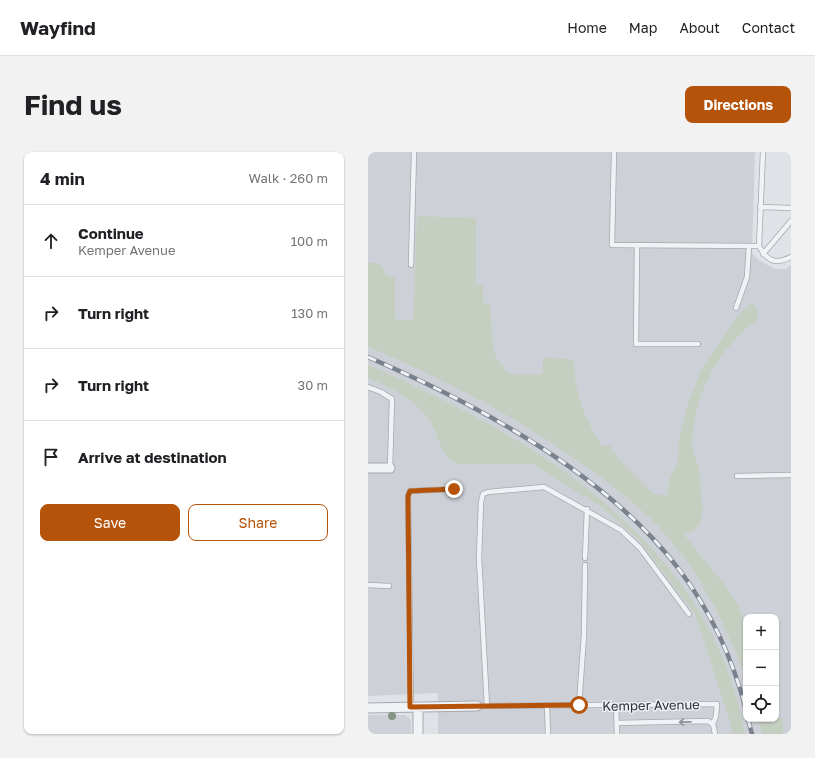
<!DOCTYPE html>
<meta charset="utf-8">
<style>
body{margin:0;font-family:"Golos Text",sans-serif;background:#f2f2f2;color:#202124}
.controls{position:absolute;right:12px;bottom:12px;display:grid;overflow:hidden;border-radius:8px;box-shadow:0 1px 3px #0004}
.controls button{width:36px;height:36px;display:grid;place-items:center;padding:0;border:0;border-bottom:1px solid #e0e0e0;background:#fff;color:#202124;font:20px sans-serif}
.stop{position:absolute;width:12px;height:12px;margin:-9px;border:3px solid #b45309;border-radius:50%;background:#fff}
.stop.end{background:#b45309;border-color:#fff;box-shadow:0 1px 4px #0008}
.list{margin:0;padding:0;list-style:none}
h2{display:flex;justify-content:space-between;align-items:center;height:52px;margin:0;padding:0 16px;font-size:17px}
h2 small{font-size:13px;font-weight:400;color:#757577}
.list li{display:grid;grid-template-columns:26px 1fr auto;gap:12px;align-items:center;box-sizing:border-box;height:72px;padding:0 16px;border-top:1px solid #e0e0e0}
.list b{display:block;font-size:15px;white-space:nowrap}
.list p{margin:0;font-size:13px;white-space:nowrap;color:#757577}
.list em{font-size:13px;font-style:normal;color:#757577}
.actions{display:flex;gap:8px;padding:12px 16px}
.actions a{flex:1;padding:9px 0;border:1px solid #b45309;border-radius:8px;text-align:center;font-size:14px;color:#b45309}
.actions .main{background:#b45309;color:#fff}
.icon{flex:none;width:22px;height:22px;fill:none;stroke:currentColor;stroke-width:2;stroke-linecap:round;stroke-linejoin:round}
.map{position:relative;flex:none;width:423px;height:582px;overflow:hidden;border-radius:8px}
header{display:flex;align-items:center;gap:24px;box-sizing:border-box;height:56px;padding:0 20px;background:#fff;border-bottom:1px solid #e0e0e0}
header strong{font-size:19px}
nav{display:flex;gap:22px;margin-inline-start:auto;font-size:14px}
.intro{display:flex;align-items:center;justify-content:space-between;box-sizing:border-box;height:96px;padding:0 24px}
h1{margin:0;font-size:28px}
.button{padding:10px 18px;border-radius:8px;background:#b45309;color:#fff;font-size:14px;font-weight:700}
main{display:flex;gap:24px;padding:0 24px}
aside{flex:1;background:#fff;border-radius:8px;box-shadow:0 1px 3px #0004}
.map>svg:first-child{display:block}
.built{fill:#cdd1d7;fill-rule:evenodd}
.green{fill:#c5cfc1}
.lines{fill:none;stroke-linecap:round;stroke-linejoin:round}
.service-casing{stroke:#a5a9af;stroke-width:6}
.minor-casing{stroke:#a5a9af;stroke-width:11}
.service{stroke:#f1f2f5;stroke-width:4.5}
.minor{stroke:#f1f2f5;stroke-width:9}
.rail-casing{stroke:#7a828e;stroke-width:4.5}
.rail{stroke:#eef1f4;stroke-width:3;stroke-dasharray:9;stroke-linecap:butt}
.tree{fill:#869587}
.oneway{stroke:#8e9198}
.route{stroke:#b45309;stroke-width:5}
.labels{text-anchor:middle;stroke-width:3;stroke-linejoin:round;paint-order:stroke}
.street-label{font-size:13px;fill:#2a303b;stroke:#eef1f4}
</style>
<header>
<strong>Wayfind</strong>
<nav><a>Home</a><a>Map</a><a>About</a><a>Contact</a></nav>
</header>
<div class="intro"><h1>Find us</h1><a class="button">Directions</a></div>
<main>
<aside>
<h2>4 min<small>Walk · 260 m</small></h2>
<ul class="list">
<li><svg class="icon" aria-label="ahead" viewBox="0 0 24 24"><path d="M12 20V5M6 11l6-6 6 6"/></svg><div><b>Continue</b><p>Kemper Avenue</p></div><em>100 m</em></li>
<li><svg class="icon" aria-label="right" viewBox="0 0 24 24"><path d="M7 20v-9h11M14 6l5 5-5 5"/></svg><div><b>Turn right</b></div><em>130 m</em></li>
<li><svg class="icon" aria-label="right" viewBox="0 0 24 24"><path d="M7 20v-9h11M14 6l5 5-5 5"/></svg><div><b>Turn right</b></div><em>30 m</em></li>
<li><svg class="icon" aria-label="arrive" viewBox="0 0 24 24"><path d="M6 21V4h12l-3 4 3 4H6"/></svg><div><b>Arrive at destination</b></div></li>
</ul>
<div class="actions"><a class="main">Save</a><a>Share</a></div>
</aside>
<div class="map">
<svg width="423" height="582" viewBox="0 0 423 582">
<rect width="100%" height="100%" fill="#dfe2e6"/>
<path class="built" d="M0 0H387L384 101 392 109 407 117H418L423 113V582H70V541L0 544ZM378 465H408V567H378Z
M0 563H37L43 568V582H0Z"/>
<path class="green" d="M49 64 108 66V133L115 134V151H122L124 186 127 203 139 220 144 222H175V205L204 207 206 210C206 241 218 268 234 294H243V301L249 302V306L285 342 299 344 302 326 310 309 311 289 319 254 335 214 374 159 385 151 389 158 390 167C359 190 332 229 327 268 325 276 323 290 325 298 327 306 331 313 332 321 333 328 332 336 333 343 334 354 337 368 327 377 324 380 319 381 316 382 336 412 366 435 377 471 381 482 378 513 378 527 359 476 334 423 297 382 276 358 250 338 224 319 155 268 79 228 0 195V111H12L19 124 27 126V167L45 168Z
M0 213C166 285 343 389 377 582H364L362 570 327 462 269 386 232 354 165 312H91C69 305 73 283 60 266 45 247 21 235 0 226Z
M408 562 410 566H415V582H394L390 567H408Z"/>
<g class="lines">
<defs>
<path id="service" d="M246 0 244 93 391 94
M395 0 391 94C399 109 407 113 423 105
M392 55 423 56
M269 93 268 192H330
M395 102 423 69
M43 113 46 0
M368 156 379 125 381 94
M0 235 13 240 24 247 22 316
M369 324 423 323
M217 406 219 357
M0 433 21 434
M211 553 216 483 217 413
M248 553 249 582
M109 554 349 552 348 564 345 572
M119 554 111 406 113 350 115 342 120 340 176 335 253 378 272 396 321 462
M179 554 180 582
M43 555 40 344 42 339 86 337
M249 571 340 569 345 572 347 582"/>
<path id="minor" d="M0 316H22
M50 555V582
M0 556 109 554"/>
</defs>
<use href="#service" class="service-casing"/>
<use href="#minor" class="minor-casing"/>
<use href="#service" class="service"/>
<use href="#minor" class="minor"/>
<defs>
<path id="rail" d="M0 205C109 252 237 321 310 416 342 458 365 507 378 558
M380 567 384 582"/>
</defs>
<use href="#rail" class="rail-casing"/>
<use href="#rail" class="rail"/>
</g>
<circle class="tree" cx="24" cy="564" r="4"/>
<defs><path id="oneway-shaft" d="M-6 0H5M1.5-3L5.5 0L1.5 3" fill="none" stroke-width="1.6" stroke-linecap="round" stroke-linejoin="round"/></defs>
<use class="oneway" href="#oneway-shaft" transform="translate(317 570) rotate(179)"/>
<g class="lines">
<path class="route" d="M86 337 42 339 40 344 42 555 211 553"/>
</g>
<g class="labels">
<g class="street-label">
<text transform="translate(283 553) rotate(-1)" y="5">Kemper Avenue</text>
</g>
</g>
</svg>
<div class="controls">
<button>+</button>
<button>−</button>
<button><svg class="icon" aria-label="locate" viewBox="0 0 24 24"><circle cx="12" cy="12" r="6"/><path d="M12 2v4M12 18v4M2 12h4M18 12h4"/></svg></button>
</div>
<div class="stop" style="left:211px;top:553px"></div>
<div class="stop end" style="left:86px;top:337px"></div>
</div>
</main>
